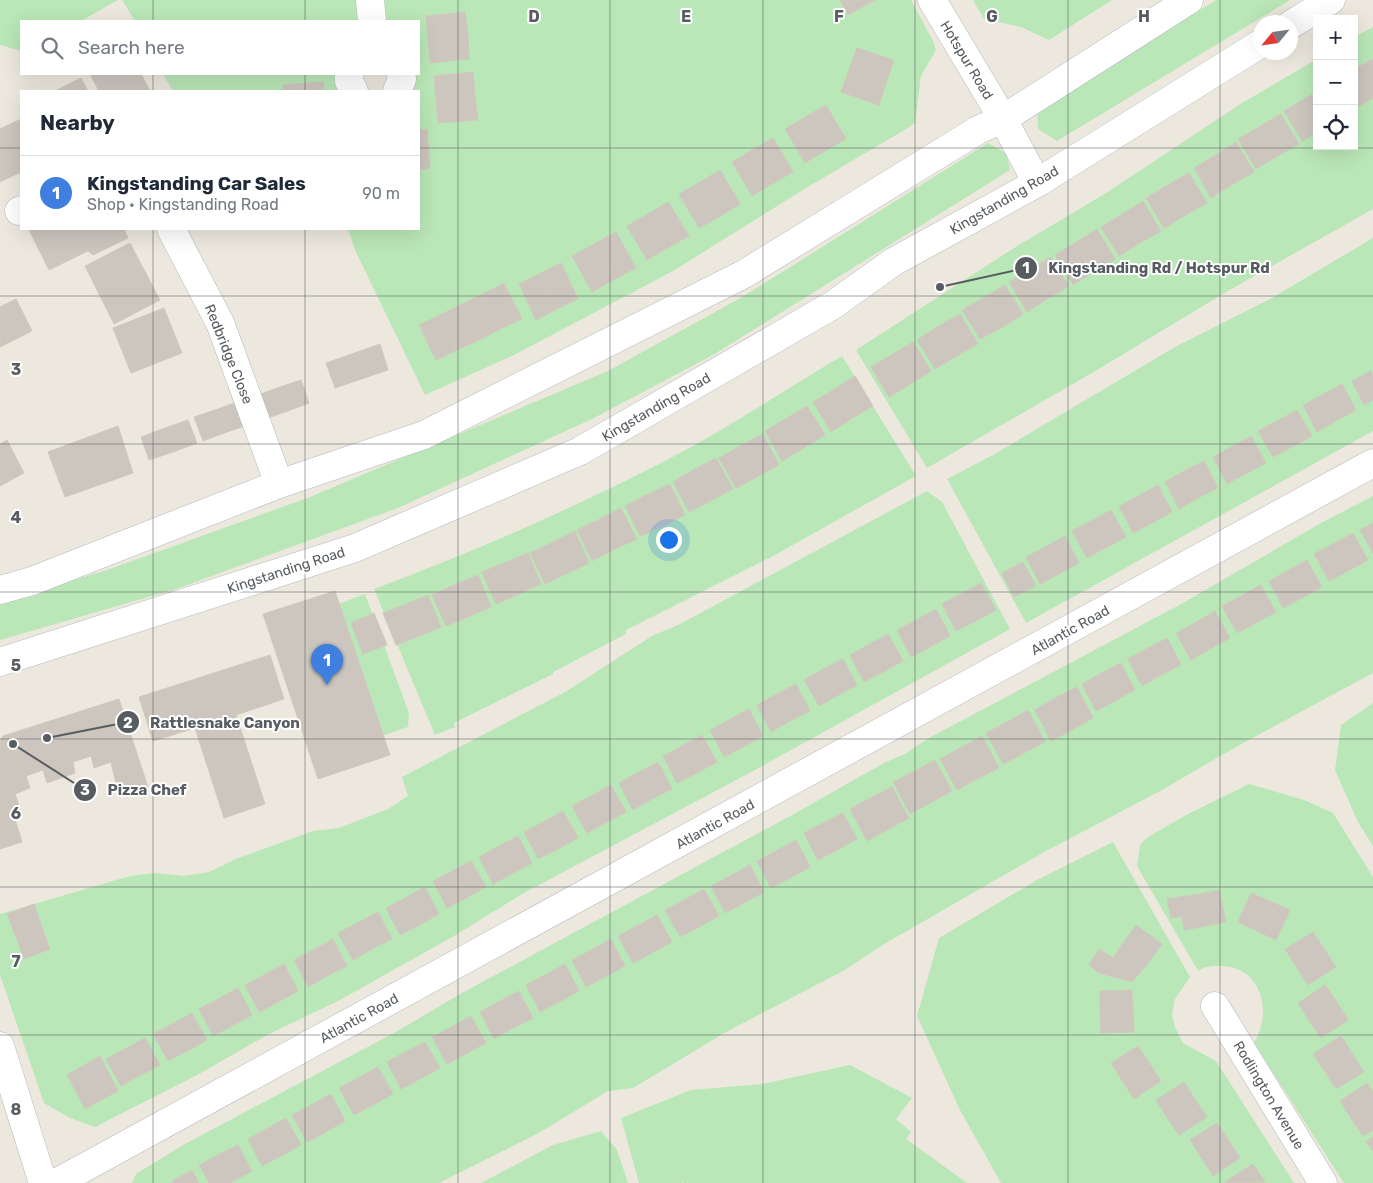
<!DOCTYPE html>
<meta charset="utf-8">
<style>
body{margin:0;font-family:Rubik,sans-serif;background:#f2f2f3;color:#1f2937}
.controls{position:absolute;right:15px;top:15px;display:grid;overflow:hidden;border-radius:0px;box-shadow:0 5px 20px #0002}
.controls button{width:45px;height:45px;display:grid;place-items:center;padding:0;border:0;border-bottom:1px solid #e0e1e3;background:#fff;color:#1f2937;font:25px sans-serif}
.compass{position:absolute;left:1253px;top:15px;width:45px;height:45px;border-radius:50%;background:#fff;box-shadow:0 5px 20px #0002;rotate:241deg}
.you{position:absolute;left:668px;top:539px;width:18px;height:18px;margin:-12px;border:4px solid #fff;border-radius:50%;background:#1a73e8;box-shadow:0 0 0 8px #1a73e833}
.badge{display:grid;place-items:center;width:32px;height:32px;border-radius:50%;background:#d93025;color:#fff;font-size:16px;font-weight:700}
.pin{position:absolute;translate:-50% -41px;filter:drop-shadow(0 1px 2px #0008)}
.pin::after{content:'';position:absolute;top:26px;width:18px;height:15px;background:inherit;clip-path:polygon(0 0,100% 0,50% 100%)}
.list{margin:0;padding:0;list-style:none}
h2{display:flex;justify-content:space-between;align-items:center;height:65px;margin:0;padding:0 20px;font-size:21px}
h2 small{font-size:16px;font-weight:400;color:#747a83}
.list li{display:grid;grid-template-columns:32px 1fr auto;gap:15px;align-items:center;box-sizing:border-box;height:75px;padding:0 20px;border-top:1px solid #e0e1e3}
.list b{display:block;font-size:19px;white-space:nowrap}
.list p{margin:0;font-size:16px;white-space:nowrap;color:#747a83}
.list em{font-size:16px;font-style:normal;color:#747a83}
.icon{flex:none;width:28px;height:28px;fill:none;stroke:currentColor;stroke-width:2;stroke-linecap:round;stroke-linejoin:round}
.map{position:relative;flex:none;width:1373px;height:1183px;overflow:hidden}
.search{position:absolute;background:#fff;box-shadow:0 5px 20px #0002;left:20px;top:20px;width:400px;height:55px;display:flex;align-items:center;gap:12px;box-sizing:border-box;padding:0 18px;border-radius:0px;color:#747a83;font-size:19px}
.panel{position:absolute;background:#fff;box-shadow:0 5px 20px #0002;left:20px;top:90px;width:400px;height:140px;border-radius:0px}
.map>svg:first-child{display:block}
.green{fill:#bae7b7}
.building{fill:#ccc6bf;stroke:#d1c9bc}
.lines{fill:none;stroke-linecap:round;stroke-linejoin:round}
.minor-casing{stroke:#b4b8bd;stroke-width:29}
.secondary-casing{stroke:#b4b9bf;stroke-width:29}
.minor{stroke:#fff;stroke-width:28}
.secondary{stroke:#fff;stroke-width:28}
.grid{fill:none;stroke:#575c61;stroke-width:1;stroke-opacity:0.55}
.labels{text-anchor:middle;stroke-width:4;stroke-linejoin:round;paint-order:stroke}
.street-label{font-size:14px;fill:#575c61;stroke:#fff}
.grid-label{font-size:16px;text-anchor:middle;font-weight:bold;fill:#575c61;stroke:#fff;stroke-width:4;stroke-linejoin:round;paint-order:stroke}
.leader{fill:none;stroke:#575c61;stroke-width:2}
.callout-dot{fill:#575c61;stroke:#fff;stroke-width:2}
.mark-label{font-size:15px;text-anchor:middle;font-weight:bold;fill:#fff}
.callout-label{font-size:15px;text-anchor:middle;font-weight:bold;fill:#575c61;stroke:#fff;stroke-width:4;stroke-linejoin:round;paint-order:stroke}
</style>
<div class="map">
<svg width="1373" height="1183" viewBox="0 0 1373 1183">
<rect width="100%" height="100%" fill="#ece8de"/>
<path class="green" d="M0 0H118L81 21H21V51L0 45Z
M122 0H356L358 21H135Z
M384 0H911L933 41 936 50 921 76 915 123 906 129 806 188 673 271 514 355 425 395 355 250 348 229H419V91H405L409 74H419V21H384Z
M973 0H1112L1049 40 1021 27 984 19Z
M1216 0H1290L1057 141 1038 129 1037 111Z
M1373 27V209L1226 292 1092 373 927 468 856 350 1014 248 1106 193 1242 103 1317 59V146H1354V37Z
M163 74H337L347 91H173Z
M988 143 1006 153 1010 170 713 355 592 419 398 508 176 589 0 640V602L107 570 310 497 608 371 744 296Z
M1373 238V431L1026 623 947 479 993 455 1175 347 1270 299Z
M842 356 916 476 773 556 626 630V634L553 672V674L454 723 455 727 435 735 374 589C471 553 567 511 659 464 723 432 781 392 842 356Z
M927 491 942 502 1010 629 755 770 522 894 454 936 340 1000 267 1035 199 1074 95 1127 70 1118 44 1103 0 975V914L130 876 155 873 184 876 209 872 236 859 313 831 339 828 388 809 408 796 402 777 565 692 652 636 680 624Z
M1373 496V673L1234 748 1162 790 1046 851 886 943 843 971 726 1032 633 1088 608 1091 537 1134 439 1183H132L136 1174 183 1145 394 1033 462 993 792 815 884 763 905 754 927 739 1183 603 1321 523Z
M365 594 409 713 408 727 381 736 336 605Z
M1373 703V846L1358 822 1335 770 1341 725Z
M1249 784 1304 800 1333 813 1373 877V1183H1344L1254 1043C1273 1012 1262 966 1220 966 1211 966 1205 966 1198 971L1137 866 1140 845 1148 837 1186 815Z
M1113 842 1190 977 1175 999 1172 1014 1175 1027 1183 1043 1216 1061 1294 1183H1001L960 1110 917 1016 939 938 1037 880Z
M850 1065 912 1098 896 1119 911 1132 906 1139 967 1183H683V1180L682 1183H639L621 1118 691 1090 762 1084Z
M601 1131 617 1150 628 1183H481L553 1145Z"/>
<path class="building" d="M840 0H875L848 15Z
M465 12 468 35 428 39 426 16Z
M468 35 469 59 430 63 428 39Z
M857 48 894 60 886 83 849 70Z
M1373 59V98L1368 101 1354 76V69Z
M849 70 886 83 879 105 841 92Z
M473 72 475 96 436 99 434 76Z
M90 74H141L150 91H99Z
M1354 76 1368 101 1354 109Z
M81 78 88 91H55Z
M323 82 324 91H284L283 85Z
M1317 92V120L1304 99Z
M475 96 478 120 438 123 436 99Z
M1304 99 1317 120V132L1302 141 1284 111Z
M826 105 846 139 825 151 805 117Z
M1281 114 1299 144 1276 157 1259 127Z
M805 117 825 151 805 163 785 129Z
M21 119V172L0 182V129Z
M1259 127 1276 157 1256 169 1238 139Z
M427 129 430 168 419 170V130Z
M773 138 793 172 772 184 752 150Z
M1236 142 1254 172 1231 185 1214 156Z
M752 150 772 184 752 196 732 162Z
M1214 156 1231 185 1211 198 1194 168Z
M720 170 740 204 719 217 700 182Z
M1189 173 1207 203 1184 216 1166 186Z
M700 182 719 217 699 228 679 194Z
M1166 186 1184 216 1164 228 1146 198Z
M1143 201 1161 231 1138 244 1121 215Z
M668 202 689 236 667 248 648 214Z
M648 214 667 248 647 260 627 226Z
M1121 215 1138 244 1119 256 1101 227Z
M31 229H124L128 238 93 255 88 251 49 270 29 230Z
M1097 229 1115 259 1093 272 1075 243Z
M616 232 636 268 613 280 594 244Z
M130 243 160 300 114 324 85 266Z
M1075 243 1093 272 1073 285 1055 255Z
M594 244 613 280 592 292 572 256Z
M1051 257 1069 286 1047 299 1029 270Z
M561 263 578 299 557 309 539 274Z
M1029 270 1047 299 1027 312 1009 282Z
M539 274 557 309 536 320 519 284Z
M504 283 522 319 500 329 483 294Z
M1005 285 1023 314 1001 328 983 298Z
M483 294 500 329 479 340 462 304Z
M983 298 1001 328 980 339 962 310Z
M16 299 32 331 0 347V307Z
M462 304 479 340 457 350 440 315Z
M164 308 182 353 131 373 113 328Z
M960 314 978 344 955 357 937 327Z
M440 315 457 350 436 360 419 325Z
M937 327 955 357 935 369 917 340Z
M913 342 931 371 909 385 891 355Z
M380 344 388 370 335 388 326 363Z
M891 355 909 385 889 397 871 367Z
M1371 371 1373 376V400L1364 405 1352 381Z
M855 376 873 406 851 419 833 390Z
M301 380 309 403 285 412 277 388Z
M1342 384 1356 410 1336 421 1322 395Z
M277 388 285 412 262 420 253 397Z
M833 390 851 419 831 432 813 402Z
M1322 395 1336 421 1317 432 1303 405Z
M242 400 250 424 227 432 218 409Z
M807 406 825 435 802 449 785 419Z
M218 409 227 432 203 441 194 417Z
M1297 410 1312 436 1292 447 1277 421Z
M785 419 802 449 782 461 765 431Z
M188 420 197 443 173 452 165 428Z
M1277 421 1292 447 1273 457 1258 431Z
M118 426 133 473 65 497 48 452Z
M165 428 173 452 149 460 141 437Z
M763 434 779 465 757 477 740 446Z
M1251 436 1266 463 1245 474 1231 447Z
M7 440 24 473 0 486V444Z
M740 446 757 477 736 488 719 458Z
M1231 447 1245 474 1227 484 1213 457Z
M716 458 733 489 710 501 693 470Z
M1204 461 1218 488 1198 498 1184 471Z
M693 470 710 501 689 512 673 482Z
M1184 471 1198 498 1179 509 1165 482Z
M670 484 685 515 661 527 646 495Z
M1158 485 1172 512 1152 523 1138 496Z
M646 495 661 527 640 536 625 506Z
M1138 496 1152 523 1133 533 1119 506Z
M621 508 637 539 613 550 598 520Z
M1111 510 1126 537 1105 548 1091 521Z
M598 520 613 550 592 561 577 530Z
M1091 521 1105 548 1087 558 1072 531Z
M1373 523V553L1360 530Z
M575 531 589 563 566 574 551 543Z
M1353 533 1368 560 1348 571 1333 544Z
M1065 536 1079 563 1059 574 1045 547Z
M551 543 566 574 545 584 530 553Z
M1333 544 1348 571 1329 581 1314 554Z
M1045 547 1059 574 1040 584 1026 557Z
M528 553 541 584 517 595 504 563Z
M1307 560 1322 587 1302 598 1287 571Z
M1023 562 1036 586 1014 597 1002 573Z
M504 563 517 595 496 604 482 572Z
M1287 571 1302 598 1283 608 1269 581Z
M478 575 491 607 468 617 454 585Z
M981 583 996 610 976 621 961 594Z
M454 585 468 617 446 626 432 595Z
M1261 585 1276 612 1256 623 1241 596Z
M335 591 390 755 318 779 263 614Z
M961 594 976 621 956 631 942 604Z
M428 595 441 627 417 637 404 605Z
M1241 596 1256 623 1237 633 1222 606Z
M404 605 417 637 396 645 383 613Z
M936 609 950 636 930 647 916 620Z
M1215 611 1230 638 1210 649 1195 623Z
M374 613 387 645 363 654 351 623Z
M916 620 930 647 911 657 897 630Z
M1195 623 1210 649 1191 660 1176 633Z
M888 634 903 661 883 672 868 645Z
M1167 638 1181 665 1161 675 1146 649Z
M868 645 883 672 864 682 850 655Z
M1146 649 1161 675 1142 686 1128 659Z
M270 655 284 699 236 715 265 804 224 818 195 728 153 741 139 697Z
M843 659 857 685 837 696 823 669Z
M1121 663 1135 690 1115 701 1100 674Z
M823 669 837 696 819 706 804 680Z
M1100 674 1115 701 1096 711 1082 684Z
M796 684 810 711 790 721 775 695Z
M1077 687 1093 718 1072 730 1055 698Z
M775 695 790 721 771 732 757 705Z
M1055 698 1072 730 1051 741 1035 710Z
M119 699 148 787 134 791 133 786 118 792 111 762 94 768 91 756 73 762 75 773 47 783 43 770 26 776 30 788 15 794 21 811 14 814 12 809 0 813V741L3 736Z
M749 709 763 736 743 747 729 720Z
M1028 710 1045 742 1024 753 1007 722Z
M729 720 743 747 724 757 710 730Z
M1007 722 1024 753 1003 764 986 733Z
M702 735 717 762 697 773 682 746Z
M982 736 999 768 977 779 960 748Z
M682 746 697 773 677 783 663 756Z
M960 748 977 779 957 790 940 759Z
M935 760 952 791 930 803 913 772Z
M658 762 672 789 652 799 637 773Z
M913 772 930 803 910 814 893 782Z
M637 773 652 799 633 810 619 783Z
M611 785 626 812 605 823 591 796Z
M892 787 909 818 887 830 870 798Z
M591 796 605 823 587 833 572 806Z
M870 798 887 830 867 841 850 809Z
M12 809 22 842 0 849V813Z
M563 811 578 838 558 849 543 822Z
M843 813 857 839 837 850 823 823Z
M543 822 558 849 538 859 524 832Z
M823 823 837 850 818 860 804 833Z
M518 836 532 863 512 874 497 847Z
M796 840 810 867 790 878 776 851Z
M497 847 512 874 493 884 479 857Z
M776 851 790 878 771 888 757 861Z
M471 861 486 887 466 898 452 871Z
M750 865 764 892 744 903 730 876Z
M452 871 466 898 447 908 433 881Z
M730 876 744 903 725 913 711 886Z
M425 887 439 914 420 925 405 898Z
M704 889 719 916 699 927 684 900Z
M1219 890 1226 922 1206 926 1200 894Z
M1251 893 1272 902 1259 932 1238 922Z
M1200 894 1206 926 1184 930 1182 916 1171 918 1167 899Z
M405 898 420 925 400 935 386 908Z
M684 900 699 927 680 937 665 910Z
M1272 902 1290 910 1276 940 1259 932Z
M34 904 42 927 16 937 7 914Z
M378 912 392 939 372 949 357 923Z
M657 915 672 942 652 953 637 926Z
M357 923 372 949 353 960 338 933Z
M1136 925 1162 944 1149 962 1123 943Z
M637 926 652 953 633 963 618 936Z
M42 927 50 949 24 959 16 937Z
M1313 932 1325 950 1297 968 1285 949Z
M333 939 347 966 327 976 313 950Z
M611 939 625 966 605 977 591 950Z
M1123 943 1149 962 1132 982 1099 973 1089 965 1099 949 1113 958Z
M313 950 327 976 308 987 294 960Z
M591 950 605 977 586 987 572 960Z
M1325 950 1336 967 1308 985 1297 968Z
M284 964 298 991 278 1002 264 975Z
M565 964 579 991 559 1002 545 975Z
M264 975 278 1002 259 1012 245 985Z
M545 975 559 1002 540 1012 526 985Z
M1325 985 1338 1004 1310 1022 1298 1003Z
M238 988 252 1015 232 1026 218 999Z
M1132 990 1133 1012 1100 1014V991Z
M519 991 533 1018 513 1028 498 1002Z
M218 999 232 1026 213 1036 199 1009Z
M498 1002 513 1028 494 1039 480 1012Z
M1338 1004 1348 1020 1321 1038 1310 1022Z
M1133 1012 1134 1032 1101 1033 1100 1014Z
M192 1013 207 1040 187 1051 172 1024Z
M471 1016 486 1043 466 1054 451 1027Z
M172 1024 187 1051 168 1061 153 1034Z
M451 1027 466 1054 447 1064 432 1037Z
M1341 1036 1353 1055 1326 1073 1313 1054Z
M145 1038 160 1065 139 1076 125 1049Z
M425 1042 440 1068 420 1079 405 1052Z
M1138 1046 1150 1064 1123 1082 1111 1063Z
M125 1049 139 1076 121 1086 106 1059Z
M405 1052 420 1079 401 1089 387 1062Z
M1353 1055 1364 1072 1336 1089 1326 1073Z
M100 1056 118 1091 85 1109 67 1075Z
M1150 1064 1161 1081 1134 1099 1123 1082Z
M378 1067 393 1094 373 1105 358 1078Z
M358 1078 373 1105 354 1115 339 1088Z
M1184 1082 1196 1101 1168 1119 1156 1100Z
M1367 1083 1373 1092V1106L1352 1120 1340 1101Z
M331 1094 345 1121 326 1132 311 1105Z
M1196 1101 1207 1117 1179 1135 1168 1119Z
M311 1105 326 1132 307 1142 292 1115Z
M1373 1106V1130L1363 1136 1352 1120Z
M286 1118 301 1145 281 1156 266 1129Z
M1217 1123 1229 1141 1202 1159 1190 1140Z
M266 1129 281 1156 262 1166 248 1139Z
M1373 1137V1151L1366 1141Z
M1229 1141 1240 1158 1213 1176 1202 1159Z
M238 1145 252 1171 232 1182 218 1155Z
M218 1155 232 1182 231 1183H209L199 1165Z
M1253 1164 1265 1182 1226 1183 1225 1182Z
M192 1170 199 1183H173L172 1181Z"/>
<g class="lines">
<defs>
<path id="minor" d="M370 0 372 21
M932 0 1003 119
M349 74V81L354 91
M397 91 402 79 401 74
M19 211 21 210
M171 229 220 323 279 484
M1215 1006 1323 1183
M0 1046 43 1183
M56 1183 1373 463"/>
<path id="secondary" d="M1290 25 1331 0
M1003 119 1037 183
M0 590 32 581 279 484 424 435 744 274 978 130 1003 119 1189 0
M0 662 355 548 580 451 833 305 893 262 1037 183 1260 44"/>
</defs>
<use href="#minor" class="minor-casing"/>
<use href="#secondary" class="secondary-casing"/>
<use href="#minor" class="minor"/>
<use href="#secondary" class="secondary"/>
</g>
<path class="grid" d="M153 0V21M305 0V21M458 0V1183M610 0V1183M763 0V1183M915 0V1183M1068 0V1183M1220 0V1183M153 74V91M305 74V91M0 148H21M419 148H1373M153 229V1183M305 229V1183M0 296H1373M0 444H1373M0 592H1373M0 739H1373M0 887H1373M0 1035H1373"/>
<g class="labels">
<g class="street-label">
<text transform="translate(967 60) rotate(59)" y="5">Hotspur Road</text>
<text transform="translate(1004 200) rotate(-30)" y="5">Kingstanding Road</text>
<text transform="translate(229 354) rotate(68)" y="5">Redbridge Close</text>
<text transform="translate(656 407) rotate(-30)" y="5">Kingstanding Road</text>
<text transform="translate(286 570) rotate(-18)" y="5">Kingstanding Road</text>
<text transform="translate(1070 630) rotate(-29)" y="5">Atlantic Road</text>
<text transform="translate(715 824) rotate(-29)" y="5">Atlantic Road</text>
<text transform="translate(359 1018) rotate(-29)" y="5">Atlantic Road</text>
<text transform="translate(1269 1095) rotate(59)" y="5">Rodlington Avenue</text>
</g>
</g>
<g class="grid-label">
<text x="534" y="22">D</text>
<text x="686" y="22">E</text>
<text x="839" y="22">F</text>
<text x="992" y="22">G</text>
<text x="1144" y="22">H</text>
<text x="16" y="375">3</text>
<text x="16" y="523">4</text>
<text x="16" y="671">5</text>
<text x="16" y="819">6</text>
<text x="16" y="967">7</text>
<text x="16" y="1115">8</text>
</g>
<path class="leader" d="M940 287L1026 268M47 738L128 722M13 744L85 790"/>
<g class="callout-dot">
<circle cx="940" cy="287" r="5"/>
<circle cx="47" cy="738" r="5"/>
<circle cx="13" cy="744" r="5"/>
<circle cx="1026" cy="268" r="12"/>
<circle cx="128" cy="722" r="12"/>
<circle cx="85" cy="790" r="12"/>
</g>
<g class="mark-label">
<text x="1026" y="273">1</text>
<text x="128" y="728">2</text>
<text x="85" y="795">3</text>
</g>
<g class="callout-label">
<text x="1159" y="273">Kingstanding Rd / Hotspur Rd</text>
<text x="225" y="728">Rattlesnake Canyon</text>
<text x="147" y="795">Pizza Chef</text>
</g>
</svg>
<div class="controls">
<button>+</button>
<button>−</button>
<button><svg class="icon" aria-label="locate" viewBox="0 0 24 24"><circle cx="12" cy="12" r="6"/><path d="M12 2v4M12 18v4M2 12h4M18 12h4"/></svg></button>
</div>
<svg class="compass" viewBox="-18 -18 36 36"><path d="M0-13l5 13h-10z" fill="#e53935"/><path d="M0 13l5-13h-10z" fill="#747a83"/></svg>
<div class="you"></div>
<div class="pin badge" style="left:327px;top:685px;background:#3f7fe0">1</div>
<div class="search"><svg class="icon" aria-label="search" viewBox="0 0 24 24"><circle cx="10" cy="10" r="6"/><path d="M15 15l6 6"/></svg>Search here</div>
<section class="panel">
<h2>Nearby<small></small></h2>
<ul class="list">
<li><span class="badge" style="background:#3f7fe0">1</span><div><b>Kingstanding Car Sales</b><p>Shop · Kingstanding Road</p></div><em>90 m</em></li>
</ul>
</section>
</div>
